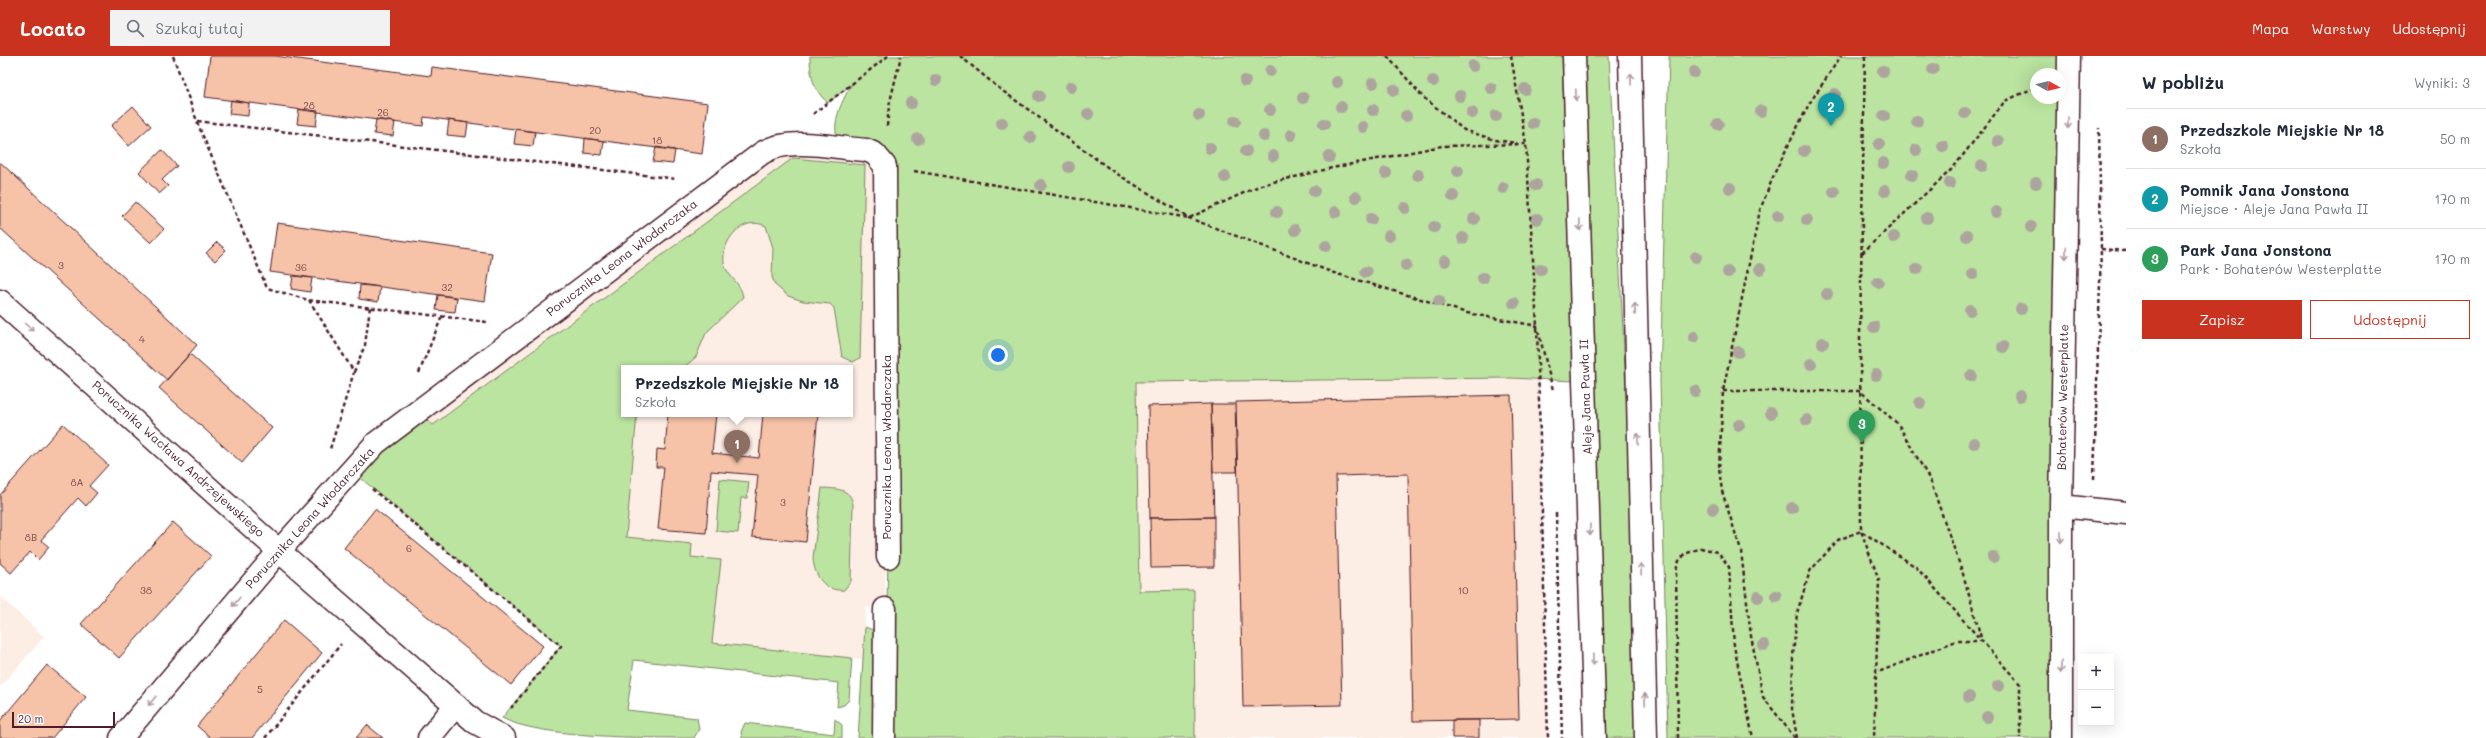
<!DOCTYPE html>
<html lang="pl">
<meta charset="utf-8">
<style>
body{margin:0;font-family:Mali,sans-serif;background:#f2f2f3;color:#1f2937}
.controls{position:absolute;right:12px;bottom:12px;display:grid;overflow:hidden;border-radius:0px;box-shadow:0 4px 16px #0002}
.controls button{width:36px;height:36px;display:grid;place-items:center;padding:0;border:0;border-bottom:1px solid #e0e1e3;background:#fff;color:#1f2937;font:20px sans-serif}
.compass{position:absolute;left:2030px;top:12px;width:36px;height:36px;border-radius:50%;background:#fff;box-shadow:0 4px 16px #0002;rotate:98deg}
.scale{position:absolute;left:12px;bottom:10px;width:103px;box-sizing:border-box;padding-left:4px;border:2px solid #4a1f2b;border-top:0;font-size:11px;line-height:14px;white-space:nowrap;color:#4a1f2b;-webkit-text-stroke:3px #fff;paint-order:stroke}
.you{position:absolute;left:998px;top:299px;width:14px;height:14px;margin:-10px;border:3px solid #fff;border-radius:50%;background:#1a73e8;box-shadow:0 0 0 6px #1a73e833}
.badge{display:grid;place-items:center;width:26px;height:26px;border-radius:50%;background:#c8321e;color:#fff;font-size:13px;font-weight:700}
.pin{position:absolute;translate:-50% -33px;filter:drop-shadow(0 1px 2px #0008)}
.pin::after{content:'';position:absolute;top:21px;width:14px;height:12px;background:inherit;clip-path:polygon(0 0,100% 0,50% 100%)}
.popup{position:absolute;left:621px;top:309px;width:232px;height:52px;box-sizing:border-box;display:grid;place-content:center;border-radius:0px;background:#fff;filter:drop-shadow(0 1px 3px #0005);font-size:13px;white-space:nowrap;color:#747a83}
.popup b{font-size:15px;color:#1f2937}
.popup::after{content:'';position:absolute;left:50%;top:100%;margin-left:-8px;border:8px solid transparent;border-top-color:#fff}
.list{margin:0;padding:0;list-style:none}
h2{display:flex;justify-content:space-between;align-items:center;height:52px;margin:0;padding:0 16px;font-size:17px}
h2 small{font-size:13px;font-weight:400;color:#747a83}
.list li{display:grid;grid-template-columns:26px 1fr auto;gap:12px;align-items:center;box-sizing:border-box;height:60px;padding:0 16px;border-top:1px solid #e0e1e3}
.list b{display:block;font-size:15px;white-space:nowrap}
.list p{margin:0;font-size:13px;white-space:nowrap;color:#747a83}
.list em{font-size:13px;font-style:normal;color:#747a83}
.actions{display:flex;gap:8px;padding:12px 16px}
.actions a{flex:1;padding:9px 0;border:1px solid #c8321e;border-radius:0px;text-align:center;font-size:14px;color:#c8321e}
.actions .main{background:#c8321e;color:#fff}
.icon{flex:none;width:22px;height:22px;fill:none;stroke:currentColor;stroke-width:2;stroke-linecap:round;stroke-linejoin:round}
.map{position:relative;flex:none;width:2126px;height:682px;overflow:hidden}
header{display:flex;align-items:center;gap:24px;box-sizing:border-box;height:56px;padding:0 20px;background:#c8321e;color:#fff}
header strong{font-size:19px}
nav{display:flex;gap:22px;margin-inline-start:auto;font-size:14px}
.search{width:280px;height:36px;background:#f2f2f3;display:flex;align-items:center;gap:10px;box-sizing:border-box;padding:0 14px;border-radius:0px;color:#747a83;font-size:15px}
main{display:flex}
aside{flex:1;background:#fff}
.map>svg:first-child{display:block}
.built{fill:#fcede5;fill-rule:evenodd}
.green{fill:#bae4a0;stroke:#828266;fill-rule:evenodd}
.building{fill:#f6c2a8;stroke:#4a1f2b}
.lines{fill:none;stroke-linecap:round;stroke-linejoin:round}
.minor-casing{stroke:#4a1f2b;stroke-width:25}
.major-casing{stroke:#4a1f2b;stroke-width:25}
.path{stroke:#4a1f2b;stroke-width:2.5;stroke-dasharray:4 3;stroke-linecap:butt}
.minor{stroke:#fff;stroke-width:22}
.major{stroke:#fff;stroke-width:22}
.tree{fill:#aea49e}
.oneway{stroke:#ae9aa0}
.labels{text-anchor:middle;stroke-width:3;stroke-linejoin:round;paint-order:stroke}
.number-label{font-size:10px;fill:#75484a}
.street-label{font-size:12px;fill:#4a1f2b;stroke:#fff}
</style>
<header>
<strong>Locato</strong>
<div class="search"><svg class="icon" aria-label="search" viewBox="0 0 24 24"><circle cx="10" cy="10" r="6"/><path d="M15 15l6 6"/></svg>Szukaj tutaj</div>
<nav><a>Mapa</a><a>Warstwy</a><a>Udostępnij</a></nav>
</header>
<main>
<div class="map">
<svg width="2126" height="682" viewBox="0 0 2126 682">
<rect width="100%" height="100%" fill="#fff"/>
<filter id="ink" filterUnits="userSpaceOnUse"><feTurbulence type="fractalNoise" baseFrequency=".025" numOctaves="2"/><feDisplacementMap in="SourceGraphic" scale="8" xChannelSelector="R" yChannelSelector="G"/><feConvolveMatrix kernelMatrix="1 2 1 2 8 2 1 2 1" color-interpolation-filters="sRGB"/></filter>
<g filter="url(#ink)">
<path class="built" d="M866 94 886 131 885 553 866 551 863 603 676 583 418 356 762 97ZM624 312H850V358H624Z
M1539 322 1548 682H1195V667L1139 535 1136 326Z
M0 540 44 581 0 631Z"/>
<path class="green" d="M810 0H1562L1574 325 1511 322 1136 326 1139 535 1194 534 1195 682H884L888 501 886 120C874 110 848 96 839 84 829 70 844 40 852 28L828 47C813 34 810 19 810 0Z
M1584 0H1609L1631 432 1638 682H1603Z
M1669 0H2069L2061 682H1668L1660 324ZM2036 18H2060V42H2036Z
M793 102 865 109 860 302 853 306 842 301 834 252 830 248 803 245 788 240 775 229 772 221 773 192 766 170C743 159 721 184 724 207 727 221 741 226 743 241L706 277 696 301 683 312H624V358H637L626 481 692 488 691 501 721 504 712 587 852 602 849 644 844 649 837 651 839 627 634 604 627 654 697 662 699 673 694 682C648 682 539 682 502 662L561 590 351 414 418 356 433 369Z
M720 423 749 426 747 442H741L738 477 716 475Z
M822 432C837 433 850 432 853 448L851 525 844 534C825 536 814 520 813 502Z
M865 571 873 574 877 584 875 675 872 682H858Z
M835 663 842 669V682H742L741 676 745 667 834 678Z"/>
<path class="building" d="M210 0H275L431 20 432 11 708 47 702 98 424 61 423 70 205 41Z
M231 44 249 47 248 60 229 58Z
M133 50 151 70 129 90 111 70Z
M299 53 318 55 316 70 297 68Z
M376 63 395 66 393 80 374 78Z
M449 64 468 67 466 81 447 79Z
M516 73 535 76 533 90 514 88Z
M585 82 604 85 602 99 584 97Z
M656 91 675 94 673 108 653 106Z
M162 94 177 110 162 124 168 130 159 138 139 116Z
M0 106 197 289 167 324 0 172Z
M135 146 164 173 151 187 122 160Z
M277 167 492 197 485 245 270 216Z
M217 186 226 194 215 205 206 197Z
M293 220 312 222 310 236 291 233Z
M360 229 380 231 378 246 359 243Z
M438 239 457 242 455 256 436 254Z
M190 298 272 372 242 407 159 332Z
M1511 339 1519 663 1413 665 1408 418 1336 420 1342 649 1243 651 1236 346Z
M1211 348H1235L1237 416H1213Z
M1211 348 1214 461 1150 462 1148 350Z
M668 358H716L712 397 759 402 763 358H818L806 486 752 481 758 419 711 415 706 477 658 473 664 411H656L657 393 665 394Z
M63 368 108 409 89 430 97 437 86 450 78 442 41 484 49 491 38 504 30 496 11 517 0 507V439Z
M375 453 543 590 511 629 344 492Z
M1214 461V511L1151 512 1150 462Z
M173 466 211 500 119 602 81 568Z
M284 564 322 597 252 682H211L197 670Z
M47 609 86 641 52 682H0V665Z
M1452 664H1479V682H1452Z
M367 669 383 682H356Z"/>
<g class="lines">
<defs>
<path id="minor" d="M0 245 279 495 475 666 504 682
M2061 450 2126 457
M121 682 279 495 376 387 762 97C788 80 836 92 866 94L875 98 885 110 888 501
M429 682 456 649
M884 682 885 553
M2061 682V450L2069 0"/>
<path id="major" d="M1574 0 1595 682
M1630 0 1646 682"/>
</defs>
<use href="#minor" class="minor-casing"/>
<use href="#major" class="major-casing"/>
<path class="path" d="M173 0 197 65 677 123
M960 0 1000 33 1114 116 1189 162 1334 217 1467 257 1537 270 1553 334
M1387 0 1423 41 1464 74 1495 84 1517 87
M1511 0 1526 88 1537 270 1548 682
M1865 0 1860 278 1861 475 1879 524 1874 682
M813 58 888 0
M197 66 267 232 308 244 487 266
M887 70 889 50 901 0
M914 115 1189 162 1261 129 1332 112 1442 90 1526 88
M2101 193 2126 195
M1862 197 1953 112 2005 45 2036 31
M309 244 354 316 330 393
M354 316 365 289 370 251
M419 317 442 260
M1723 335H1860L1898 368 1930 424 1963 518 1982 585H1956L1876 617
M2094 423 2101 193 2099 72
M372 433 561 590 511 652
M1556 457 1562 682
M265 682 341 588
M1678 682 1676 514 1679 505 1685 498 1701 492 1718 496 1729 511 1734 590 1753 682
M1795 682 1763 641 1751 580 1741 495 1722 435 1719 413 1723 335 1760 154 1775 116 1809 48 1841 0
M1797 682 1792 653 1793 600 1797 557 1810 515 1838 484 1861 475 1916 511 2020 628V682"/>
<use href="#minor" class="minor"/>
<use href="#major" class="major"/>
</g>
<g class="tree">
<circle cx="1473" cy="10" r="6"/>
<circle cx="1933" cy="13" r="6"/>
<circle cx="1270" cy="15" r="6"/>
<circle cx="1883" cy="15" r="6"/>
<circle cx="1694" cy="16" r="6"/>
<circle cx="936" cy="24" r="6"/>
<circle cx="1245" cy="25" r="6"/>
<circle cx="1433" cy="25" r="6"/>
<circle cx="1337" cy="26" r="6"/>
<circle cx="1373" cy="27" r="6"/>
<circle cx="1071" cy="31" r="6"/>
<circle cx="1491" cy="32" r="6"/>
<circle cx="1525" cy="33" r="6"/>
<circle cx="1394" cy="34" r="6"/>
<circle cx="1835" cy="38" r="6"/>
<circle cx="1039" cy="40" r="6"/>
<circle cx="1460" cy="40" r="6"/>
<circle cx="1303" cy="42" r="6"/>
<circle cx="911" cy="47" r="6"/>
<circle cx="1341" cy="51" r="6"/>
<circle cx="1270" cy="54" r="6"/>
<circle cx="1373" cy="54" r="6"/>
<circle cx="1761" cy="55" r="6"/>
<circle cx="1472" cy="57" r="6"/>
<circle cx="1965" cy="57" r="6"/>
<circle cx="1088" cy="58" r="6"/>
<circle cx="1199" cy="59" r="6"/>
<circle cx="1406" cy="60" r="6"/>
<circle cx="1496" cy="60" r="6"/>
<circle cx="1884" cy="60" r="6"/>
<circle cx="1235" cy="65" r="6"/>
<circle cx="1917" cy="65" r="6"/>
<circle cx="1002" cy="67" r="6"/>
<circle cx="1533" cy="67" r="6"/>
<circle cx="1324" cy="68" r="6"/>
<circle cx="1718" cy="68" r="6"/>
<circle cx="1363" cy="71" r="6"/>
<circle cx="1291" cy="79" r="6"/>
<circle cx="1264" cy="80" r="6"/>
<circle cx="1030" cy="81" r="6"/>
<circle cx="918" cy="83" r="6"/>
<circle cx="1998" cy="85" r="6"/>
<circle cx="1879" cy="88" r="6"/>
<circle cx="1943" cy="90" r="6"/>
<circle cx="1210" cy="92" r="6"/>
<circle cx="1916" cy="94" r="6"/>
<circle cx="1246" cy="95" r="6"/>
<circle cx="1804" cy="95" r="6"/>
<circle cx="1273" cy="100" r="6"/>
<circle cx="1329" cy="101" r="6"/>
<circle cx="1883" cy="107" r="6"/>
<circle cx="1982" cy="110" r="6"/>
<circle cx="1069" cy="111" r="6"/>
<circle cx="1458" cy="115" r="6"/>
<circle cx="1386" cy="117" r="6"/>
<circle cx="1418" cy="119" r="6"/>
<circle cx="1912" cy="119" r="6"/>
<circle cx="1225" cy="121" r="6"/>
<circle cx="1950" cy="127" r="6"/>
<circle cx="2036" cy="127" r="6"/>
<circle cx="1041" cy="129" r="6"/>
<circle cx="1536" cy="129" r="6"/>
<circle cx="1503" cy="132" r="6"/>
<circle cx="1730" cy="132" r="6"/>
<circle cx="1314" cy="135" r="6"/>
<circle cx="1885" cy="135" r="6"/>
<circle cx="1834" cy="136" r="6"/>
<circle cx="1453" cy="140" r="6"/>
<circle cx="1356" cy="141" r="6"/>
<circle cx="1405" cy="152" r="6"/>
<circle cx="1277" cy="156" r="6"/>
<circle cx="1336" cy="156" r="6"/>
<circle cx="1996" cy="156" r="6"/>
<circle cx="1778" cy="160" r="6"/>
<circle cx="1927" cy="162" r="6"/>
<circle cx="1371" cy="163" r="6"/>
<circle cx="1474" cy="163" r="6"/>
<circle cx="1537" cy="163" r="6"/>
<circle cx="1807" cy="164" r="6"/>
<circle cx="1434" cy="171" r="6"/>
<circle cx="2031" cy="171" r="6"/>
<circle cx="1295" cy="174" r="6"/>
<circle cx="1389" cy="180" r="6"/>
<circle cx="1967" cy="180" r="6"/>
<circle cx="1894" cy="181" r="6"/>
<circle cx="1463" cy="182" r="6"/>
<circle cx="1326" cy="190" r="6"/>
<circle cx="1696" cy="201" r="6"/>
<circle cx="1445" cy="205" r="6"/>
<circle cx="1406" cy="209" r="6"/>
<circle cx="1541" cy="213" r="6"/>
<circle cx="1760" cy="213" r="6"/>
<circle cx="1917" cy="213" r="6"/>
<circle cx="1366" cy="216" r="6"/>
<circle cx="1728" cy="216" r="6"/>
<circle cx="1973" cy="218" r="6"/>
<circle cx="1483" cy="222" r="6"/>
<circle cx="1878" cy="226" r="6"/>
<circle cx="1827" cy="238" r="6"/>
<circle cx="1439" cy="245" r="6"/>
<circle cx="1514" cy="247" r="6"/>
<circle cx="2021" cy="253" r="6"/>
<circle cx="1970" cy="254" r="6"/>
<circle cx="1874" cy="271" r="6"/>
<circle cx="1694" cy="281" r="6"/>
<circle cx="1823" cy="287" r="6"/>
<circle cx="2003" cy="291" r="6"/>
<circle cx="1738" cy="296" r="6"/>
<circle cx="1811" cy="308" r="6"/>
<circle cx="1876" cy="319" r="6"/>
<circle cx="1971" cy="320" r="6"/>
<circle cx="1695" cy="335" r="6"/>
<circle cx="2020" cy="340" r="6"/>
<circle cx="1920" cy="347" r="6"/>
<circle cx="1771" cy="357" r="6"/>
<circle cx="1807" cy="364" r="6"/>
<circle cx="1739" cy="369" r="6"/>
<circle cx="1974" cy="387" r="6"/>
<circle cx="1792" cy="452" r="6"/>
<circle cx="1713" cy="453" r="6"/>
<circle cx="1993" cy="501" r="6"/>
<circle cx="1776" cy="540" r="6"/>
<circle cx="1758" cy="541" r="6"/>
<circle cx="1764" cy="589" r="6"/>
<circle cx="1998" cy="630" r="6"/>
<circle cx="1969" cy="641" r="6"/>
<circle cx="1987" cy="661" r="6"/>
</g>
<defs><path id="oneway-shaft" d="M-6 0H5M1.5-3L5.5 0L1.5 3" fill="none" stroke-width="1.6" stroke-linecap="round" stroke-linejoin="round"/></defs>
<g class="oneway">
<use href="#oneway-shaft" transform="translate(1631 23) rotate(-91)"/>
<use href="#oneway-shaft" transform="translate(1576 39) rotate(88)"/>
<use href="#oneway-shaft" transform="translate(2068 67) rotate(91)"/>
<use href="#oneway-shaft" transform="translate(1580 169) rotate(88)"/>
<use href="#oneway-shaft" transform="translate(2066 197) rotate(91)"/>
<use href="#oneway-shaft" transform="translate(1635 253) rotate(-91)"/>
<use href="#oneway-shaft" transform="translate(29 271) rotate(41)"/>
<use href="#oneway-shaft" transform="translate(1638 383) rotate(-91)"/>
<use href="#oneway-shaft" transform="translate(1590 474) rotate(89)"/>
<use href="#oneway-shaft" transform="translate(2061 481) rotate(90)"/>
<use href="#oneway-shaft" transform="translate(1641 513) rotate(-92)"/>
<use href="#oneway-shaft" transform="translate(236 546) rotate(130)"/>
<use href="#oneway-shaft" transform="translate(1593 604) rotate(89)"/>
<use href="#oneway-shaft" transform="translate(2061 611) rotate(90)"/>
<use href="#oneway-shaft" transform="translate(1645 643) rotate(-92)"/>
<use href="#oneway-shaft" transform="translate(152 645) rotate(130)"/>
</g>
</g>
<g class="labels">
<g class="number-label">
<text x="309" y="53">28</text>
<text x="383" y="60">26</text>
<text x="595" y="78">20</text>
<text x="657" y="88">18</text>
<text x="61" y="213">3</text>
<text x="301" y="215">36</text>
<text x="447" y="235">32</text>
<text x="142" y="287">4</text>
<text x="77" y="430">8A</text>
<text x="783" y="450">3</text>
<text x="31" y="485">8B</text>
<text x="409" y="496">6</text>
<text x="146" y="538">38</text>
<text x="1463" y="538">10</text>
<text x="260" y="637">5</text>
</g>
<g class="street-label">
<text transform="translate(622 202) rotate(-37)" y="4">Porucznika Leona Włodarczaka</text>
<text transform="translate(1586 341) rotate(-92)" y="4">Aleje Jana Pawła II</text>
<text transform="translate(2063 341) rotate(-89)" y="4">Bohaterów Westerplatte</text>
<text transform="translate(887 391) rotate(-90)" y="4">Porucznika Leona Włodarczaka</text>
<text transform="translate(178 403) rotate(42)" y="4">Porucznika Wacława Andrzejewskiego</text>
<text transform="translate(310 462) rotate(-48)" y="4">Porucznika Leona Włodarczaka</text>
</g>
</g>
</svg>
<div class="controls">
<button>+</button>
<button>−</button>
</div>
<svg class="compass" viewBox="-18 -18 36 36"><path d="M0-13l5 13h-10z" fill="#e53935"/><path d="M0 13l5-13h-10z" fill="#747a83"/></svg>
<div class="scale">20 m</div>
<div class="you"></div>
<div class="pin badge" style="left:737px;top:407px;background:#8d6e63">1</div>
<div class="popup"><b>Przedszkole Miejskie Nr 18</b>Szkoła</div>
<div class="pin badge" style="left:1831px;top:70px;background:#0f9aa8">2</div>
<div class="pin badge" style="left:1862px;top:387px;background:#2e9e5b">3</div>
</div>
<aside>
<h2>W pobliżu<small>Wyniki: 3</small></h2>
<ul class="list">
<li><span class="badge" style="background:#8d6e63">1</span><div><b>Przedszkole Miejskie Nr 18</b><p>Szkoła</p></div><em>50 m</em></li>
<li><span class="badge" style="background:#0f9aa8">2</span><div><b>Pomnik Jana Jonstona</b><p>Miejsce · Aleje Jana Pawła II</p></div><em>170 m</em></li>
<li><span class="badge" style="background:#2e9e5b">3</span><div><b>Park Jana Jonstona</b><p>Park · Bohaterów Westerplatte</p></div><em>170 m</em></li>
</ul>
<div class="actions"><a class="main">Zapisz</a><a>Udostępnij</a></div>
</aside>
</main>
